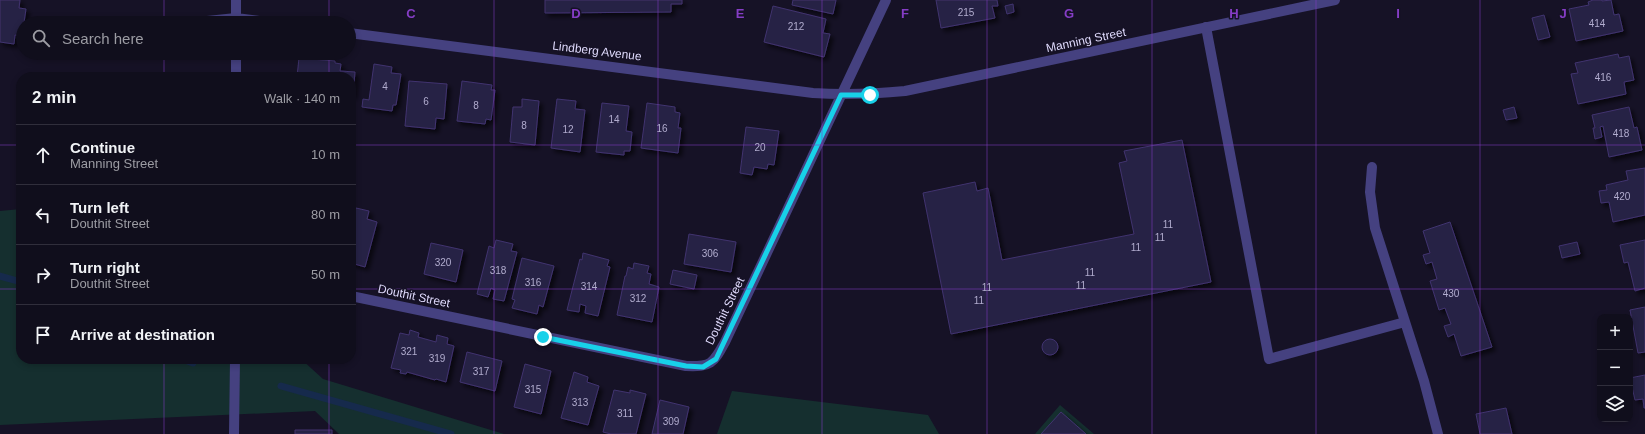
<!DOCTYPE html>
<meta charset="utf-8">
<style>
body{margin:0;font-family:Helvetica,sans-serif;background:#1e1c29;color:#f1f3f6}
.controls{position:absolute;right:12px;bottom:12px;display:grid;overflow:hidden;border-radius:8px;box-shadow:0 2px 6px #0003}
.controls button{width:36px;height:36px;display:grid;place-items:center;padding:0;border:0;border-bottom:1px solid #302e3b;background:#100e1c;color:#f1f3f6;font:20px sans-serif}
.stop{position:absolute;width:12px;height:12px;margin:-9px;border:3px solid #18d1e9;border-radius:50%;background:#fff}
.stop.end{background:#18d1e9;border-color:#fff;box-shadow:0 1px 4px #0008}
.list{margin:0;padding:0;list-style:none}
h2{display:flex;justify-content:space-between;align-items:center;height:52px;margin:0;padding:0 16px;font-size:17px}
h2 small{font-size:13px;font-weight:400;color:#9c9ca3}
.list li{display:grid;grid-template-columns:26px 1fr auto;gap:12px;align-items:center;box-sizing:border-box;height:60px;padding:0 16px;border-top:1px solid #302e3b}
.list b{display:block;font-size:15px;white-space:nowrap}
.list p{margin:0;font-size:13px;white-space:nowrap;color:#9c9ca3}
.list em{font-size:13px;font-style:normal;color:#9c9ca3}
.icon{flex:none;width:22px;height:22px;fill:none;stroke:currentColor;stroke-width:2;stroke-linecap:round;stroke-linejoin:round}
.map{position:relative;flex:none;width:1645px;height:434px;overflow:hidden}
.search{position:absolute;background:#100e1c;box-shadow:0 2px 6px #0003;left:16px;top:16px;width:340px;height:44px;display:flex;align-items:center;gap:10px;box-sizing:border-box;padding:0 14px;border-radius:22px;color:#9c9ca3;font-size:15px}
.panel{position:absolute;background:#100e1c;box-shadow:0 2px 6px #0003;left:16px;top:72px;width:340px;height:292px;border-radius:16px}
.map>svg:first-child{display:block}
.green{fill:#152f2f}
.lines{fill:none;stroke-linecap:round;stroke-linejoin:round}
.stream{stroke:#162a4c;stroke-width:7}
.building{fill:#282045;stroke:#40346f;filter:url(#shadow)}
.service{stroke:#454180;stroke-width:10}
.minor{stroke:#454180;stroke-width:10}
.route{stroke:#18d1e9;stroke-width:5}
.grid{fill:none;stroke:#853dc5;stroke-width:1;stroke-opacity:0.55}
.labels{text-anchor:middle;stroke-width:3;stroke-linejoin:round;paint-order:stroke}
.number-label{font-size:10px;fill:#b1acce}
.street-label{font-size:12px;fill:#dfdafc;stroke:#161226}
.grid-label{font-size:13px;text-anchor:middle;font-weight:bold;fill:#853dc5;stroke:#161226;stroke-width:3;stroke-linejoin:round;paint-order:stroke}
</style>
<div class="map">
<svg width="1645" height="434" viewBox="0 0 1645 434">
<defs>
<filter id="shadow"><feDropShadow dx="3.5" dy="3.5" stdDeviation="2" flood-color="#0009"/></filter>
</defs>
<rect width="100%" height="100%" fill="#161226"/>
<path class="green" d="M21 209V359H301L323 379 504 434H339L315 411 0 425V211Z
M732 391 928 415 939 434H717Z
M1060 405 1094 434H1035Z"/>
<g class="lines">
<path class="stream" d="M0 276 21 282
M182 359 193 363
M281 386 451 434"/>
</g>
<path class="building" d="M0 0H20L19 8 26 9 22 36 15 35 14 44 0 42Z
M545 0H682V4H671V12L545 13Z
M793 0H836L833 14 792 5Z
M936 0H997L998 6H992L995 18 941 28Z
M1593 0H1602V1L1611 0 1614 15 1619 14 1623 31 1576 41 1569 9 1589 5 1588 2Z
M1013 4 1014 12 1007 14 1005 6Z
M773 6 826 19 823 33 830 34 824 57 764 42Z
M1544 15 1550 37 1538 40 1532 18Z
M1618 54 1619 58 1629 56 1634 80 1624 82 1626 94 1578 104 1571 74 1578 73 1575 63Z
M299 58 335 61V63L341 64 340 71 355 72 353 96 351 95V77H297Z
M374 64 392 67 391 73 401 74 396 105H393L392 111 362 107 363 99 369 100Z
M409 81 447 84 444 119 436 118 435 129 405 126Z
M462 81 492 85 491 90H495L491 120 486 119 485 124 457 121Z
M522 99 539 101 535 145 510 142 513 107H522Z
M557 99 576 101 575 109 585 110 580 152 551 148Z
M602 103 629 106 626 131 632 132 630 151H624V155L596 152Z
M647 103 675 107V112L680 113 678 128H681L678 153 641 148Z
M1514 107 1517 118 1506 120 1503 110Z
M1629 107 1634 128 1637 127 1642 150 1609 157 1603 126 1600 127 1602 137 1595 139 1593 128H1595L1592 115Z
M746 127 779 131 774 165 768 164 767 169 754 167 752 175 740 173Z
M1182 140 1211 282 951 334 923 193 975 182 977 191 988 188 1002 260 1134 234 1119 163 1127 161 1124 151Z
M1645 168V215L1613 222 1609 202 1601 203 1599 191 1607 190 1606 185 1628 180 1626 171Z
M356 208 369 211 367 219 377 222 365 267 351 263V229Z
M1450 222 1492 347 1461 356 1454 334 1448 337 1444 326 1451 324 1445 308 1439 310 1430 281 1437 279 1432 262 1426 264 1423 255 1430 253 1423 231Z
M689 234 736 242 731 272 684 264Z
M496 240 513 244 511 251 517 252 504 301 493 299 495 290 491 288 488 297 477 294 489 246 494 248Z
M1645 240V288L1635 291 1628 262 1624 263 1620 245Z
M1577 242 1580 254 1562 258 1559 246Z
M431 243 463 250 456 282 424 274Z
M583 253 609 260 607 266 610 267 598 316 585 313 586 306 580 304 579 312 567 310 580 259 582 260Z
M522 258 554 266 543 307 539 305 537 314 512 308 515 300 512 299Z
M634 263 649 266 647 273 651 274 649 284 659 287 652 322 617 315 625 276H626L628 267 633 269Z
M673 270 697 275 694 289 670 284Z
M1645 307V352L1638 353 1630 310Z
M410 330 419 333 418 337 436 342 437 335 448 338 447 344 454 346 446 382 436 379 435 380 407 372 406 374 400 373 401 370 391 368 400 333 409 335Z
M1042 347a8 8 0 1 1 16 0a8 8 0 1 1-16 0Z
M467 352 502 361 495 391 460 382Z
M525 364 551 371 541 414 514 407Z
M574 372 588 377 587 382 599 386 588 425 561 418Z
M1645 375V408H1644L1643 399 1635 400 1630 378Z
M614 390 630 393V390L646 394 636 434H611L603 432Z
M660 400 689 407 683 434H652Z
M1506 408 1512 434H1480L1476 414Z
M1061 412 1086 434H1041Z
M295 430H332V434H295Z"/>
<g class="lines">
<path class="service" d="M1206 27 1269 359 1405 322
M1372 167 1370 192 1375 228 1424 381 1438 434"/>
<path class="minor" d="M236 0V23
M188 23 236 18 275 23
M349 33 813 93C845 95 874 94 905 91L1335 0
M236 77V53
M351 296 686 366C711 367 713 364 725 342L886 0
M234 434 235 359"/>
</g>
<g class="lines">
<path class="route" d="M543 337 686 366 703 367 716 359 841 95H870"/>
</g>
<path class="grid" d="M164 0V23M329 0V23M494 0V434M658 0V434M822 0V434M987 0V434M1152 0V434M1316 0V434M1480 0V434M164 53V77M329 53V77M0 145H21M351 145H1645M0 289H21M351 289H1645M164 359V434M329 359V434"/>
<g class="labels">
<g class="number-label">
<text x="966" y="16">215</text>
<text x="1597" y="27">414</text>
<text x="796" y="30">212</text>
<text x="1603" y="81">416</text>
<text x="385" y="90">4</text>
<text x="426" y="105">6</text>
<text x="476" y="109">8</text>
<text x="614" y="123">14</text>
<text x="524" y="129">8</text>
<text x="662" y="132">16</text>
<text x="568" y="133">12</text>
<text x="1621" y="137">418</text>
<text x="760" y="151">20</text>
<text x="1622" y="200">420</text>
<text x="1168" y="228">11</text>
<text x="1160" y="241">11</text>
<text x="1136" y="251">11</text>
<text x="710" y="257">306</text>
<text x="443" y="266">320</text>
<text x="498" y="274">318</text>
<text x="1090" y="276">11</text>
<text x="533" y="286">316</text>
<text x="1081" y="289">11</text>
<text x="589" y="290">314</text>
<text x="987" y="291">11</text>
<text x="1451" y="297">430</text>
<text x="638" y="302">312</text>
<text x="979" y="304">11</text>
<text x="409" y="355">321</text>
<text x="437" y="362">319</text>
<text x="481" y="375">317</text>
<text x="533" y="393">315</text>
<text x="580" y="406">313</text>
<text x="625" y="417">311</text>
<text x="671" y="425">309</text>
</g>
<g class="street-label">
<text transform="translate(1086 40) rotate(-12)" y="4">Manning Street</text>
<text transform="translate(597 51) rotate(7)" y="4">Lindberg Avenue</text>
<text transform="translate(414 296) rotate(12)" y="4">Douthit Street</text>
<text transform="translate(725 311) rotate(-64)" y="4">Douthit Street</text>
</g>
</g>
<g class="grid-label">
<text x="411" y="18">C</text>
<text x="576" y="18">D</text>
<text x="740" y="18">E</text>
<text x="905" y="18">F</text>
<text x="1069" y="18">G</text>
<text x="1234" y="18">H</text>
<text x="1398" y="18">I</text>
<text x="1563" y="18">J</text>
</g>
</svg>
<div class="controls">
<button>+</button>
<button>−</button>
<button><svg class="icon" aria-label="layers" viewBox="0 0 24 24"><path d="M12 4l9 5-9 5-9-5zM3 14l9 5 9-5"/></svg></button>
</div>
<div class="stop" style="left:870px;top:95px"></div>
<div class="stop end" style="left:543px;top:337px"></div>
<div class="search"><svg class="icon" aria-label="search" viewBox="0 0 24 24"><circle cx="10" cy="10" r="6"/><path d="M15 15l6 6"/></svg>Search here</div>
<section class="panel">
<h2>2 min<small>Walk · 140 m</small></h2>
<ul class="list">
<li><svg class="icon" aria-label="ahead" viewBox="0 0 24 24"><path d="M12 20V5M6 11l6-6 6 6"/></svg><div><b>Continue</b><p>Manning Street</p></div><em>10 m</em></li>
<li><svg class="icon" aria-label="left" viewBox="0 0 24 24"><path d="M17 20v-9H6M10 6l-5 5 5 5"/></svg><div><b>Turn left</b><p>Douthit Street</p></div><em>80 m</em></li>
<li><svg class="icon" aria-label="right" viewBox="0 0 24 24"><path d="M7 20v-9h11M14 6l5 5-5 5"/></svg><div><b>Turn right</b><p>Douthit Street</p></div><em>50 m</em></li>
<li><svg class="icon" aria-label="arrive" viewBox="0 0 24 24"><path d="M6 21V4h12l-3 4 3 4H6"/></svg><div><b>Arrive at destination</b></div></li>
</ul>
</section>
</div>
